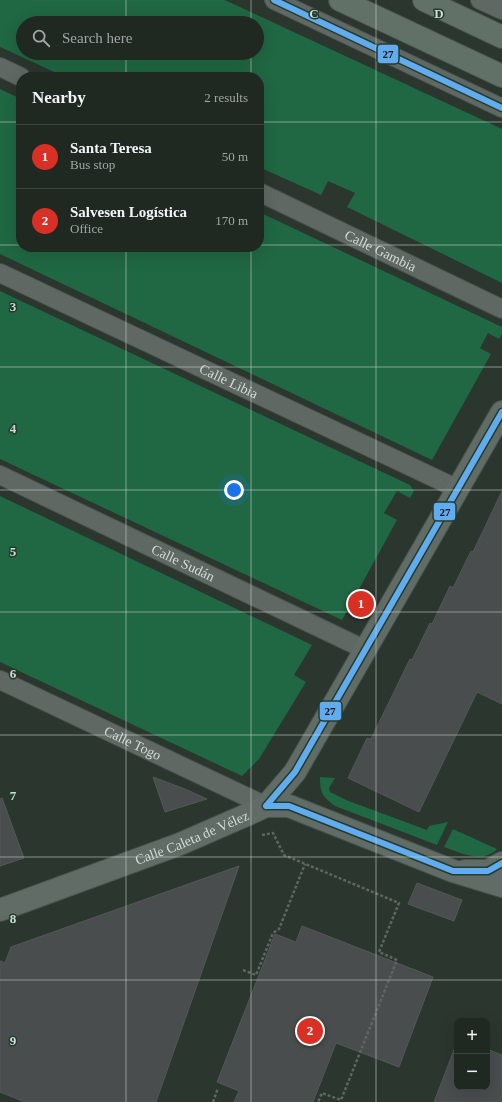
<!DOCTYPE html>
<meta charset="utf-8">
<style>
body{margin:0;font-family:"Times New Roman",serif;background:#2d342f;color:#f1f3f6}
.controls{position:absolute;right:12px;bottom:12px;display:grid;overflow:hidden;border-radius:8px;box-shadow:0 4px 16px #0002}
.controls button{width:36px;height:36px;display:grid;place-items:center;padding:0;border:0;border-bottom:1px solid #3d4440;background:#202822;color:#f1f3f6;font:20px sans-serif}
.you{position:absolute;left:234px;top:490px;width:14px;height:14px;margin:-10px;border:3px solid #fff;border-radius:50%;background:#1a73e8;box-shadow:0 0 0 6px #1a73e833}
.badge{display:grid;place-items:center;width:26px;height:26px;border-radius:50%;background:#d93025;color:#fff;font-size:13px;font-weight:700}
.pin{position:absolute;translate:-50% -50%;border:2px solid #fff;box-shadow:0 1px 4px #0006}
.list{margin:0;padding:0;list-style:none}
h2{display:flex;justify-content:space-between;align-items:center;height:52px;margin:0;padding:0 16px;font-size:17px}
h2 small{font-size:13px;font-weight:400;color:#a2a6a5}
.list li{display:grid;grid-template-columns:26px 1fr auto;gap:12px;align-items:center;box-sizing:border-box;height:64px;padding:0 16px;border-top:1px solid #3d4440}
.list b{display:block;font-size:15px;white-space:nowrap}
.list p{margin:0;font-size:13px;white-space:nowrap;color:#a2a6a5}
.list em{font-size:13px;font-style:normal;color:#a2a6a5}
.icon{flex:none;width:22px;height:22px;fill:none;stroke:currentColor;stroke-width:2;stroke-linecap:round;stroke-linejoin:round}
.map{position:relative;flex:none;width:502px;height:1102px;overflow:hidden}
.search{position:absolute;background:#202822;box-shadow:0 4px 16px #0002;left:16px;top:16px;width:248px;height:44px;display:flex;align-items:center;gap:10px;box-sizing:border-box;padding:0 14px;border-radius:22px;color:#a2a6a5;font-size:15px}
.panel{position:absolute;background:#202822;box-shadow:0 4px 16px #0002;left:16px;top:72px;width:248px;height:180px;border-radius:16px}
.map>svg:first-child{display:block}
.green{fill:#206743;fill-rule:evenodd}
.building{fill:#494d4d;stroke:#545758}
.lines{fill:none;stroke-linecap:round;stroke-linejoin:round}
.street-casing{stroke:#48534c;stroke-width:20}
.secondary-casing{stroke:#48534c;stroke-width:24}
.primary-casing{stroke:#48534c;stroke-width:24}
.path{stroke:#5d6660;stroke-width:2.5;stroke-dasharray:3 2;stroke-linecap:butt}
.street{stroke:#606863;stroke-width:18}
.secondary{stroke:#606c65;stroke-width:22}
.primary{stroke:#617168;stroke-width:22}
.bus-1-casing{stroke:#253b2d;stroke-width:9}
.bus-1{stroke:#60acee;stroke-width:6}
.grid{fill:none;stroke:#d0ddd5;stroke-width:1;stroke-opacity:0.55}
.labels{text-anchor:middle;stroke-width:3;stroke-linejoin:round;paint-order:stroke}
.street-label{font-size:14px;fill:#d0ddd5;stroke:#253b2d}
.grid-label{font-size:13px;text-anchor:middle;font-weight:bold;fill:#d0ddd5;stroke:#253b2d;stroke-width:3;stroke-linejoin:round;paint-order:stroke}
.line-badge{stroke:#253b2d;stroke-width:1.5}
.pale-badge-label{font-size:11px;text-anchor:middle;font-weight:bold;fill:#111}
</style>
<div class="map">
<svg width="502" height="1102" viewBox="0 0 502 1102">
<rect width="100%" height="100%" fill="#2a362e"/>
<path class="green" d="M0 0H225L502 129V283L347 207 355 193 328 181 321 195 259 167V77H65L0 47ZM23 23H257V53H23Z
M0 89 21 99V247H259V212L502 327V334L499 339 488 333 480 348 491 354 432 460 0 254Z
M0 291 410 485 414 491 410 498 397 491 384 513 397 520 342 620 0 459Z
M0 496 312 645 294 675 306 682 259 759 242 776 0 662Z
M320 777 335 778 329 788 330 792 346 800 427 830 429 826 448 822 437 845 335 806C322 796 320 793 320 777Z
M453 829 497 849C483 864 461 853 444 847Z"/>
<path class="building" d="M502 491V704L477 692 419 812 348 778 367 738 371 739 410 659 412 660 430 623 432 624 450 586 453 588 471 551 473 552Z
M153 777 185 789 207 799 165 812Z
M2 798 24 858 0 866V799Z
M239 866 156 1102H25L0 1092V961L5 963 11 947Z
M417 883 462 900 454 921 408 904Z
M302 926 433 977 399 1067 336 1043 313 1102H234L239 1091 217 1082 275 934 296 942Z
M457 1042V1087H487V1049L502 1055V1102H434Z"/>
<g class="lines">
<defs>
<g id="street">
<path d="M274 0 502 108"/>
<path d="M480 0 502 10"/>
<path d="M0 67 21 77"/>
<path id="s1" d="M259 192 502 309"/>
<path id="s2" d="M0 273 458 489"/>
<path id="s3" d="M0 475 366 650"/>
<path id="s4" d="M0 680 266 806"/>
</g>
<g id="secondary">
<path d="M266 806H289L453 871 502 886"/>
<path d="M465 871H488L502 863"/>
<path id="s5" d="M0 910 180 844 251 813 266 806 295 772 502 412"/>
</g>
<path id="primary" d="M340 0 502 76
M424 0 502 37"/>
</defs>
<use href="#street" class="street-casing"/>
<use href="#secondary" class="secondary-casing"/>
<use href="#primary" class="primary-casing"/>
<path class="path" d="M262 835 273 833 284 855 399 903 379 952 397 960 341 1100 322 1093 318 1102
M243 970 256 975 273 933 279 929 305 864
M213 1102 218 1088"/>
<use href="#street" class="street"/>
<use href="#secondary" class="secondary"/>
<use href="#primary" class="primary"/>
<defs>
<path id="bus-1" d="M274 0 502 108
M266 806 295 772 502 412
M266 806H289L453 871H488L502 863"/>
</defs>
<use href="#bus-1" class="bus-1-casing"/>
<use href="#bus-1" class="bus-1"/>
</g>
<path class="grid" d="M126 0V23M251 0V23M376 0V1102M126 53V77M251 53V77M0 122H21M259 122H502M0 245H21M259 245H502M126 247V1102M251 247V1102M0 367H502M0 490H502M0 612H502M0 735H502M0 857H502M0 980H502"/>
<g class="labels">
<g class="street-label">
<text dy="5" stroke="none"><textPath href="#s1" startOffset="135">Calle Gambia</textPath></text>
<text dy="5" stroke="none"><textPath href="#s2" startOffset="253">Calle Libia</textPath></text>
<text dy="5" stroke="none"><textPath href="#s3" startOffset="203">Calle Sudán</textPath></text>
<text dy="5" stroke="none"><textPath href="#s4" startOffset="147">Calle Togo</textPath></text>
<text dy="5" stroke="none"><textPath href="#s5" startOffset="205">Calle Caleta de Vélez</textPath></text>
</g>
</g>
<g class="grid-label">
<text x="314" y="18">C</text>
<text x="439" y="18">D</text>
<text x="13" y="311">3</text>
<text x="13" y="433">4</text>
<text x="13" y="556">5</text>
<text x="13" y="678">6</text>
<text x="13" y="800">7</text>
<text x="13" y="923">8</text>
<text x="13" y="1045">9</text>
</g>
<g class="line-badge">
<rect x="377" y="44" width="22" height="20" rx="4" fill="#60acee"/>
<rect x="433" y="502" width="23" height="19" rx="4" fill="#60acee"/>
<rect x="319" y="701" width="23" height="20" rx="4" fill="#60acee"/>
</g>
<g class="pale-badge-label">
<text x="388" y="58">27</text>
<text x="445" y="516">27</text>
<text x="330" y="715">27</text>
</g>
</svg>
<div class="controls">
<button>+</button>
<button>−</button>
</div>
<div class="you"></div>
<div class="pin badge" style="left:361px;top:604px">1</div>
<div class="pin badge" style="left:310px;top:1031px">2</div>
<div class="search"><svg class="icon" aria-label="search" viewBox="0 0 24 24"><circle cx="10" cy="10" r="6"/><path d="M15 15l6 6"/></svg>Search here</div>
<section class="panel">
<h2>Nearby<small>2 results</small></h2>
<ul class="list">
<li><span class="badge">1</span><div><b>Santa Teresa</b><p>Bus stop</p></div><em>50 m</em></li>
<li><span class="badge">2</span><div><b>Salvesen Logística</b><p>Office</p></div><em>170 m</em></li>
</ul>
</section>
</div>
